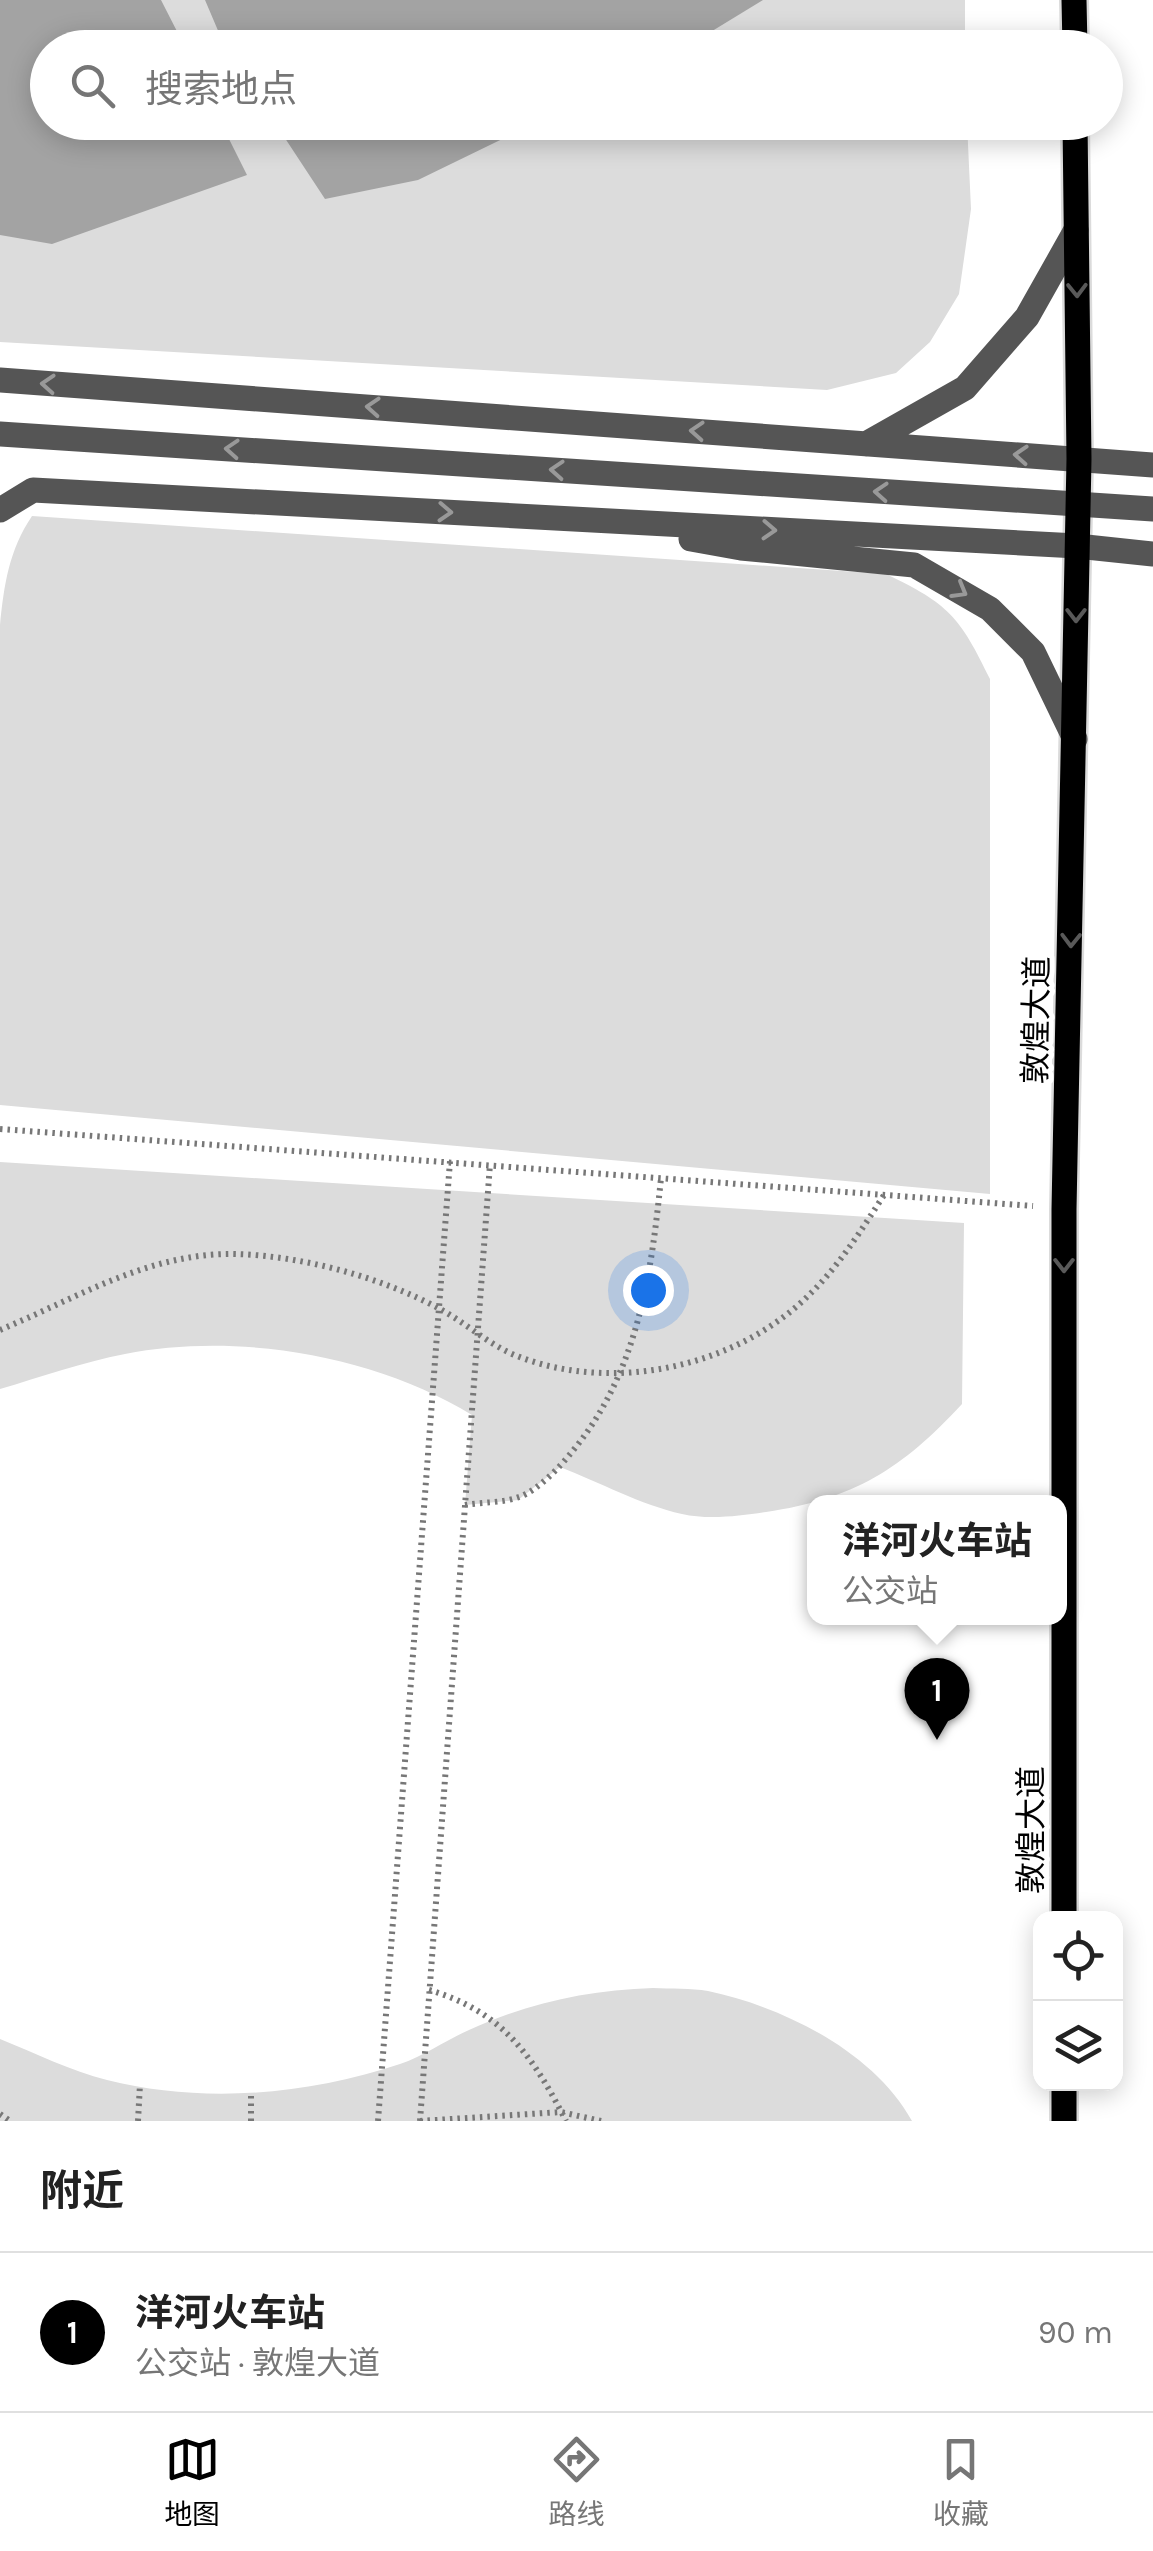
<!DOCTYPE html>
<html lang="zh">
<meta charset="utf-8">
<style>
body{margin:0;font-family:Karla,"Noto Sans SC",sans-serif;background:#f2f2f2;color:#222}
.controls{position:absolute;right:30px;bottom:30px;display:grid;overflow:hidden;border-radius:20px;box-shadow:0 5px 25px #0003}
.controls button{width:90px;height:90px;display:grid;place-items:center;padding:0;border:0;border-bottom:2px solid #e0e0e0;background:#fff;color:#222;font:50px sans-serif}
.you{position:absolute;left:648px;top:1290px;width:35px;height:35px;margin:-25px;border:8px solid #fff;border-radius:50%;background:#1a73e8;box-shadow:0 0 0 15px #1a73e833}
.badge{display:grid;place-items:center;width:65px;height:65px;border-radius:50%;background:#000;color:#fff;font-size:32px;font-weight:700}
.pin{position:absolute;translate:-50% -82px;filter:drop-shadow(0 2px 5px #0008)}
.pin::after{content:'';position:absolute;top:52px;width:35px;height:30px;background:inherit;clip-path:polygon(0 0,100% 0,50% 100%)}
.popup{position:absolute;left:807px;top:1495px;width:260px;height:130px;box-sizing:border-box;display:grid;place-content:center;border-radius:20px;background:#fff;filter:drop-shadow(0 2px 8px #0005);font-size:32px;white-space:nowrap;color:#767676}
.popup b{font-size:38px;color:#222}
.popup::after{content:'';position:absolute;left:50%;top:100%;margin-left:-20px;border:20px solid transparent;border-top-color:#fff}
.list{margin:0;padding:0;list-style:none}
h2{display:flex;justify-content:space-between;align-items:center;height:130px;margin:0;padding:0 40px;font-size:42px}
h2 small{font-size:32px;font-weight:400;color:#767676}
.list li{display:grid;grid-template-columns:65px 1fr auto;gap:30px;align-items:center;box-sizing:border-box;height:160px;padding:0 40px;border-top:2px solid #e0e0e0}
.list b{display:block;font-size:38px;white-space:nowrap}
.list p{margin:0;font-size:32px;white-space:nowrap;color:#767676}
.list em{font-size:32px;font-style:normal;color:#767676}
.icon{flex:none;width:55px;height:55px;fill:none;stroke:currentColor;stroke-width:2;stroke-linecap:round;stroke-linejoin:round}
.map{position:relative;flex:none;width:1153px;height:2121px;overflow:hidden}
.search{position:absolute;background:#fff;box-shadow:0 5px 25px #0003;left:30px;right:30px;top:30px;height:110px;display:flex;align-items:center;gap:25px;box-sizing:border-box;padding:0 35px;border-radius:55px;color:#767676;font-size:38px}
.sheet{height:290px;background:#fff}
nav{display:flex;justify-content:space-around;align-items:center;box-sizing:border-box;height:140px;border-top:2px solid #e0e0e0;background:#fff;font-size:28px;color:#767676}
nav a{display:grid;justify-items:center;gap:5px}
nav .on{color:#000}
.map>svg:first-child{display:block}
.green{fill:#dcdcdc}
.water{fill:#a3a3a3}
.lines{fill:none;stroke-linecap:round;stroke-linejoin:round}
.major-casing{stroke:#dbdbdb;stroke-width:30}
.path{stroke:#777;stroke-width:6;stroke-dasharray:2.5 5;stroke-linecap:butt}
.minor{stroke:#555;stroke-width:25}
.major{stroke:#000;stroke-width:25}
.oneway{stroke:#595959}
.oneway2{stroke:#999}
.labels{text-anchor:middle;stroke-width:10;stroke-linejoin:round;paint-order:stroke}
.street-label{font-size:32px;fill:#000;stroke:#fff}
</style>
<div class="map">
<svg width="1153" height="2121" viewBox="0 0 1153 2121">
<rect width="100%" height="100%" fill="#fff"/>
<path class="green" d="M0 0H965V47L48 48V122L967 123 971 209 959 294 930 342 896 373 827 390 0 342Z
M32 516 886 574C949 604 960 617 990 679V1194L0 1105V625C4 585 9 550 32 516Z
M0 1162 964 1223 962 1404C902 1469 854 1499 766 1512 740 1516 708 1520 682 1514 641 1505 599 1482 560 1467L518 1500 465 1505 472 1415C375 1355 237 1332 125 1354 83 1362 41 1377 0 1389Z
M653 1988C671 1989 691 1988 708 1991 784 2007 874 2052 912 2121H0V2039C35 2053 71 2071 107 2080 202 2104 308 2095 400 2064 424 2056 446 2040 469 2030 528 2003 588 1990 653 1988Z"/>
<path class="water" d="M0 0H161L185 47 48 48V122L221 123 247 175 52 244 0 235Z
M205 0H763L686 47H225Z
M275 123H535L418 180 325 199Z"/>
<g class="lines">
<defs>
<path id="major" d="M1074 0 1075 48
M1064 1918V1209L1079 459 1075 122
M1064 2121V2084"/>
</defs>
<use href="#major" class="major-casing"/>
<path class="path" d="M0 1129 1033 1206
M0 1330C77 1298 150 1252 236 1254 302 1256 381 1277 440 1309 466 1323 489 1345 517 1356 614 1394 739 1367 812 1292 841 1263 862 1229 884 1195
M465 1505C482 1502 503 1503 519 1497 537 1491 559 1468 571 1453 637 1374 651 1278 661 1178
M429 1990C502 2011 533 2056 566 2121
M0 2114 10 2121
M138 2121 140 2084
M251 2121V2093
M378 2121 450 1161
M420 2121 490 1164
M420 2121 561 2112 601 2121"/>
<path class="minor" d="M0 380 1153 465
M0 434 1153 509
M866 444 965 388 1027 317 1076 230
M0 510 33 490 1077 546 1153 554
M691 539 741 548 914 565 990 609 1033 652 1075 739"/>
<use href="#major" class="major"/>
</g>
<defs><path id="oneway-chevron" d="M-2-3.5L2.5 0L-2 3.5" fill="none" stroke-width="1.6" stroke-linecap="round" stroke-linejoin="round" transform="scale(2.5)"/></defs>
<g class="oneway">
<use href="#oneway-chevron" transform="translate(1077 290) rotate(89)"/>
<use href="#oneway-chevron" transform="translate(1076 615) rotate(90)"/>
<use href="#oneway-chevron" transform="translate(1071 940) rotate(91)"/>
<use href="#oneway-chevron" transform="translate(1064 1265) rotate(90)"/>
</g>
<g class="oneway2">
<use href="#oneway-chevron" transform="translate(48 384) rotate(-176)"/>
<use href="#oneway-chevron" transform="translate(373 407) rotate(-176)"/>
<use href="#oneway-chevron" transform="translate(697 431) rotate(-176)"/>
<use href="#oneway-chevron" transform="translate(232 449) rotate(-176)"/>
<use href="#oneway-chevron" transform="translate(1021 455) rotate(-176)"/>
<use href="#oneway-chevron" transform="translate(557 470) rotate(-176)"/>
<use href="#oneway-chevron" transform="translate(881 492) rotate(-176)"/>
<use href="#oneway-chevron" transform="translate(445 512) rotate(3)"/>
<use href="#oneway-chevron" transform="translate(769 530) rotate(3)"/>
<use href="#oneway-chevron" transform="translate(960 591) rotate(30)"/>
</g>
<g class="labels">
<g class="street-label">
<text transform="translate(1036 1020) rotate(-89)" y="11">敦煌大道</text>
<text transform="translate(1031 1830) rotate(-90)" y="11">敦煌大道</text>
</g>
</g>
</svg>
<div class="controls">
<button><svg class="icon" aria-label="locate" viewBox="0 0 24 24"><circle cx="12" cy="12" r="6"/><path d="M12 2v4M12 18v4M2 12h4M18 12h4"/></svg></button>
<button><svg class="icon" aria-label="layers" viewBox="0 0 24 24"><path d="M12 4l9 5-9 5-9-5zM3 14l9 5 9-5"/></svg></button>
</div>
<div class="you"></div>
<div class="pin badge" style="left:937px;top:1740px">1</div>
<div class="popup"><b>洋河火车站</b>公交站</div>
<div class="search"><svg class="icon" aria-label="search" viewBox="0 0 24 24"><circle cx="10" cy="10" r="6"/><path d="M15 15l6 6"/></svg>搜索地点</div>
</div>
<section class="sheet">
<h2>附近<small></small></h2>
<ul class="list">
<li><span class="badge">1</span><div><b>洋河火车站</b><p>公交站 · 敦煌大道</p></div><em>90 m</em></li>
</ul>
</section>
<nav>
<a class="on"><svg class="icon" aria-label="map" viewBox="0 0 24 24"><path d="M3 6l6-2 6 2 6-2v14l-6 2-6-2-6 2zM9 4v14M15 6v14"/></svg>地图</a>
<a><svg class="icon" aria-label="directions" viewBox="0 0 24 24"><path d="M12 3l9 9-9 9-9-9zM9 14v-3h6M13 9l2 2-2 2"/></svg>路线</a>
<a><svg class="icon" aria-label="saved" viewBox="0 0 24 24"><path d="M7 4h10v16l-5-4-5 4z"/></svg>收藏</a>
</nav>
